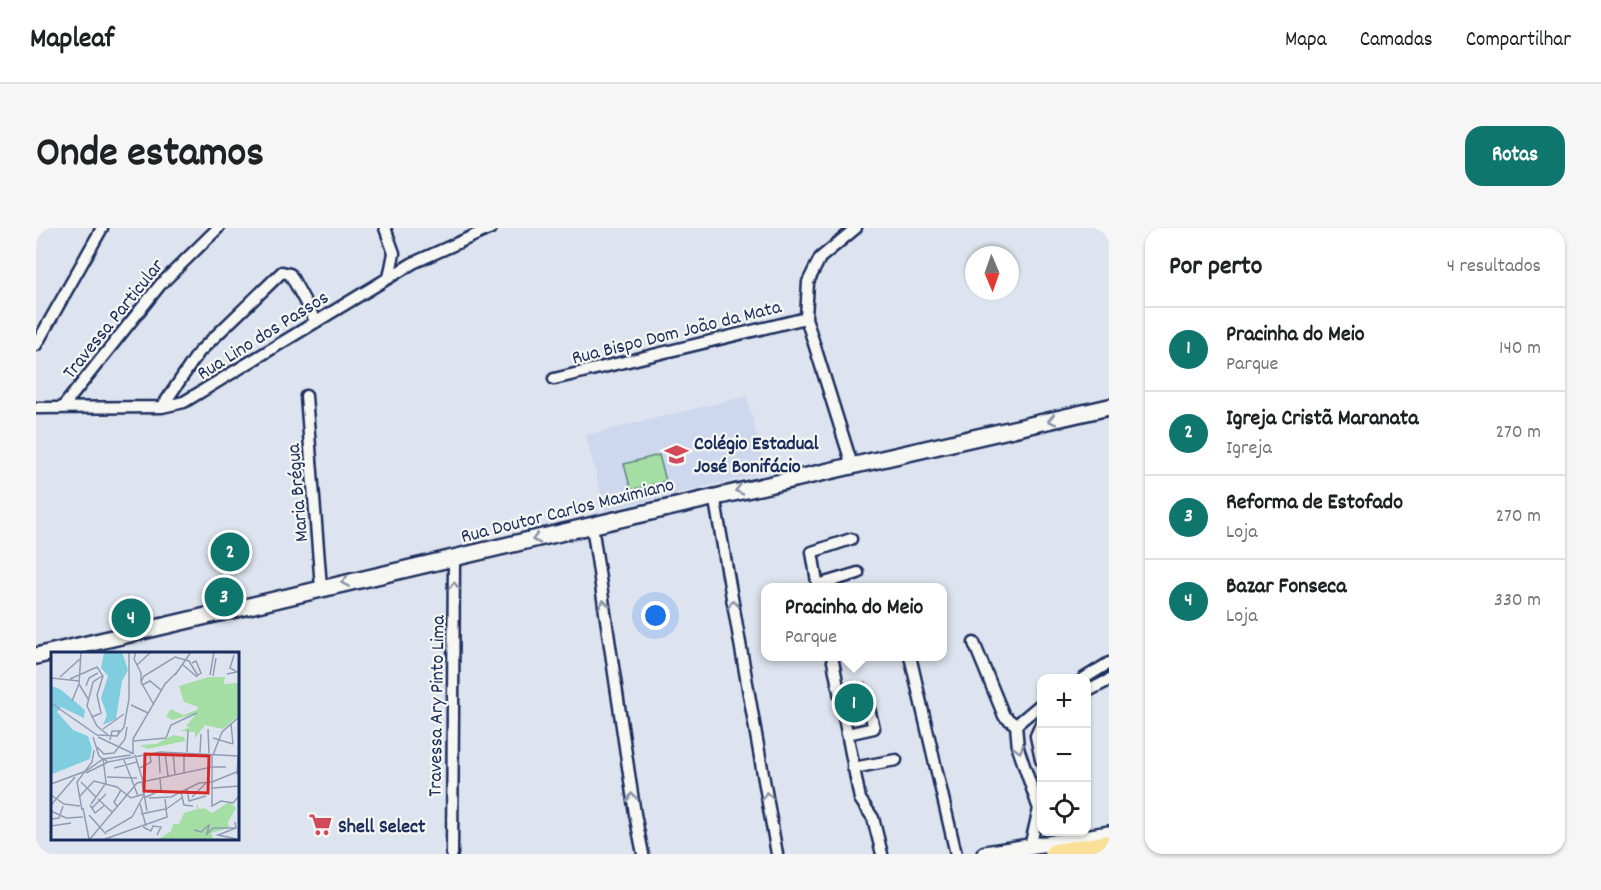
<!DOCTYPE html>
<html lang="pt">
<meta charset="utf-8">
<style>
body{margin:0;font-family:Dekko,sans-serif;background:#f6f6f6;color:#202124}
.controls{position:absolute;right:18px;bottom:18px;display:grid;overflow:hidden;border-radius:12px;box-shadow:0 2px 4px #0004}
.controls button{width:54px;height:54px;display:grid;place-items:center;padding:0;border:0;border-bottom:2px solid #e0e0e0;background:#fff;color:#202124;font:30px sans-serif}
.compass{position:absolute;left:929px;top:18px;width:54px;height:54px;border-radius:50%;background:#fff;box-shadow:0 2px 4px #0004;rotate:178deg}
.you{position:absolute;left:620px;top:388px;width:21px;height:21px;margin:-15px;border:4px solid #fff;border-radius:50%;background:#1a73e8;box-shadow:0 0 0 9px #1a73e833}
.badge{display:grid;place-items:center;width:39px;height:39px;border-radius:50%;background:#0f766e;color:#fff;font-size:20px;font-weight:700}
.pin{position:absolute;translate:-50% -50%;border:3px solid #fff;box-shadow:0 2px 6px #0006}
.popup{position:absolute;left:725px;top:355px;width:186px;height:78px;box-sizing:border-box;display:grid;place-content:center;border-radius:12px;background:#fff;filter:drop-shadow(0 2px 4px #0005);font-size:20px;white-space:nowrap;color:#757577}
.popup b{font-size:22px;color:#202124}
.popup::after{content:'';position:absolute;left:50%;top:100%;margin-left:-12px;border:12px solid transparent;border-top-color:#fff}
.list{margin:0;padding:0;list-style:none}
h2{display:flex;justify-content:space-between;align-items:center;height:78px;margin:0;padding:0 24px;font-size:26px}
h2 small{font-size:20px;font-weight:400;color:#757577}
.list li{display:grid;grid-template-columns:39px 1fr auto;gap:18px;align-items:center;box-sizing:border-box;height:84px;padding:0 24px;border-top:2px solid #e0e0e0}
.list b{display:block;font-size:22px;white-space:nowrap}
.list p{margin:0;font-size:20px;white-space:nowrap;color:#757577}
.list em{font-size:20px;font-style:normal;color:#757577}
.icon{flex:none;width:33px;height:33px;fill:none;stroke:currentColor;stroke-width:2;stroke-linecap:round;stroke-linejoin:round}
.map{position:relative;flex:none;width:1073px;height:626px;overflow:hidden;border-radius:18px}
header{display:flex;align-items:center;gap:36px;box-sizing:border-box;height:84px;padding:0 30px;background:#fff;border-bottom:2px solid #e0e0e0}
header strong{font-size:28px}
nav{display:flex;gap:33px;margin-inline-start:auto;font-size:21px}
.intro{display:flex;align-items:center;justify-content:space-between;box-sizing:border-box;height:144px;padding:0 36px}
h1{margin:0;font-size:42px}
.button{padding:15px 27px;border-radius:18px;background:#0f766e;color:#fff;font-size:21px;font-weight:700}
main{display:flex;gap:36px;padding:0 36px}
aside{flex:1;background:#fff;border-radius:18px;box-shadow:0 2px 4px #0004}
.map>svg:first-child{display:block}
.built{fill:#cdd7ed}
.green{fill:#a4dea4;stroke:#608681;stroke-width:1.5}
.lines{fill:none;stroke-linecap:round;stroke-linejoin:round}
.minor-casing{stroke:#1b2f5e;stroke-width:15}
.secondary-casing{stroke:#1b2f5e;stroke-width:20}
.motorway-casing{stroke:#1b2f5e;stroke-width:24}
.minor{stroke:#f6f6f2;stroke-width:10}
.secondary{stroke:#f6f6f2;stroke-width:15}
.motorway{stroke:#fbdf96;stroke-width:20}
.oneway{stroke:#8892a8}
.labels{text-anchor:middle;stroke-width:4.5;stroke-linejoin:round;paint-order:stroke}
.street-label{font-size:20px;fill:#1b2f5e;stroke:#f6f6f2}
.poi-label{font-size:20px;font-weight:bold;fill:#1b2f5e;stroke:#f6f6f2;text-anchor:start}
.inset-road{fill:none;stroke:#909cb5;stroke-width:1.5}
.view{fill:#d62828;fill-opacity:0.15;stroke:#d62828;stroke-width:3}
.inset-edge{fill:none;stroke:#1b2f5e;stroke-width:3}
</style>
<header>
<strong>Mapleaf</strong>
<nav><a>Mapa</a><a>Camadas</a><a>Compartilhar</a></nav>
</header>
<div class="intro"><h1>Onde estamos</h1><a class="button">Rotas</a></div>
<main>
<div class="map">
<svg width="1073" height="626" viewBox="0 0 1073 626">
<rect width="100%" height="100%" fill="#dee4ef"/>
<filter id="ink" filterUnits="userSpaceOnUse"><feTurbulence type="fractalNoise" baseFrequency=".0167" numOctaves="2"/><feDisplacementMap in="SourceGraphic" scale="12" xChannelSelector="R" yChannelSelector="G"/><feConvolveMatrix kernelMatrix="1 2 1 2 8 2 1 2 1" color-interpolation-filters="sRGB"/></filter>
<g filter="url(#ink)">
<path class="built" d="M711 168 730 244 569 283 550 207Z"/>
<path class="green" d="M623 227 630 253 595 262 588 236Z"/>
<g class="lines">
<defs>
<path id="minor" d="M349 0 358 25 353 50
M0 117 66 0
M518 151 770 90
M270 168 285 359
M126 179 163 124 246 44 254 46 280 94
M0 180 126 179 148 174 377 35 455 0
M26 180 124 57 182 0
M816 237 770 90 772 54 784 30 820 0
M678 267 741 626
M556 297 599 586 607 626
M782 357 822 345
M782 360 776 324 815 311
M938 415 968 488 980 497
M796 428 824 571 837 590 846 626
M874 428 920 626
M1047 451 1073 435
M803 464 828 462 838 500 811 506
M1050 464 1073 452
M1005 496 1000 508 1005 532
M817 540 860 532
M994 619 1003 581 982 520 980 497 1005 476
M416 626 418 330"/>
<path id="secondary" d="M0 428C357 343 715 260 1073 179
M949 626 1073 606"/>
<path id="motorway" d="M1019 626 1073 617"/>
</defs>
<use href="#minor" class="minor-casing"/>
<use href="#secondary" class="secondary-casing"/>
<use href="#motorway" class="motorway-casing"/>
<use href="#minor" class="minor"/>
<use href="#secondary" class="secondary"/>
<use href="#motorway" class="motorway"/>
</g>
<defs><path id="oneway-chevron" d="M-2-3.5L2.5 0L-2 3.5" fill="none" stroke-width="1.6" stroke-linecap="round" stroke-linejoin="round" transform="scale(1.5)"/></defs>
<g class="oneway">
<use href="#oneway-chevron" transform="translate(1016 192) rotate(167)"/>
<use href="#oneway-chevron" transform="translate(703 262) rotate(167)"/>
<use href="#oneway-chevron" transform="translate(500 311) rotate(166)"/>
<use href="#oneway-chevron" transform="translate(309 354) rotate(169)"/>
<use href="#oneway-chevron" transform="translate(418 358) rotate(-90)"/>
<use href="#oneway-chevron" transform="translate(568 376) rotate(-99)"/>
<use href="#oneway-chevron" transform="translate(697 376) rotate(-100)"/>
<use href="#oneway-chevron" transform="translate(983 521) rotate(74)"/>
<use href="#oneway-chevron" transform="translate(731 568) rotate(-100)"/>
<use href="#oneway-chevron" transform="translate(596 569) rotate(-98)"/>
</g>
</g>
<defs>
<symbol id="school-bare" viewBox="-9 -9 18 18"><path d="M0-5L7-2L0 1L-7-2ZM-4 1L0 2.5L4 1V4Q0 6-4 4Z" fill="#d1495b" stroke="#f6f6f2" stroke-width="2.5" paint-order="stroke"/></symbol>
<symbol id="supermarket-bare" viewBox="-9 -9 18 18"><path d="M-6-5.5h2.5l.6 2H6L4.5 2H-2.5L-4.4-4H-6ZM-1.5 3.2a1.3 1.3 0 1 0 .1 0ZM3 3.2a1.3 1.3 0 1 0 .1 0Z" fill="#d1495b" stroke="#f6f6f2" stroke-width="2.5" paint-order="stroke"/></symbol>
</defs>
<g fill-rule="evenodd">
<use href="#school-bare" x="624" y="210" width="33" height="33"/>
<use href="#supermarket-bare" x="268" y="580" width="33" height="33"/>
</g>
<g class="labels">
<g class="street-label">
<text transform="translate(76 90) rotate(-51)" y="7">Travessa Particular</text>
<text transform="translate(640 103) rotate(-14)" y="7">Rua Bispo Dom João da Mata</text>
<text transform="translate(226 106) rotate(-32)" y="7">Rua Lino dos Passos</text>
<text transform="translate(260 265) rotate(-95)" y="7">Maria Brégua</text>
<text transform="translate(531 281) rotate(-14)" y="7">Rua Doutor Carlos Maximiano</text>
<text transform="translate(399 478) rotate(-89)" y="7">Travessa Ary Pinto Lima</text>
</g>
<g class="poi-label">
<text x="658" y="221">Colégio Estadual<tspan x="658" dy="23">José Bonifácio</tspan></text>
<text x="302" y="604">Shell Select</text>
</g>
</g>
<g transform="translate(15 424)">
<rect width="188" height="188" fill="#dee4ef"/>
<path d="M158 25H174L173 32 187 31V64L172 77 154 73 144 86V80L129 79 139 75 135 74 145 62 121 68 115 64 120 57 132 63 146 58 147 55 133 50 128 34ZM122 83 133 85 134 89 96 97 89 93 105 92ZM178 150 185 156 177 170 178 176 160 181 162 186 174 187H108L120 179 122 172H128L133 161 146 157 145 151 148 157 154 156 161 161Z" fill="#a4dea4"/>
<path d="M71 0 77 18 71 29 65 67 52 73 56 63 50 46 57 24 50 16 53 1ZM0 34 9 37 34 58 33 66 10 55 6 60 22 78 37 84 41 96 39 107 1 122Z" fill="#80cddf"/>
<path class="inset-road" d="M30 0 28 32 37 47M85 0 83 7 90 21V30L103 53M170 0 188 1M141 11 145 9 150 21 147 23M131 12 146 25M86 13 100 0M176 22 186 20 179 16 183 3M124 23 140 0M159 23 163 0M51 24 42 30 36 54 46 74 57 83M162 24 165 6M9 25 30 6M0 26 28 29M19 27 46 15 52 24 46 43 50 61 41 65M90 30 93 24 124 5 138 9 147 24M91 33 99 29 110 38M35 34 38 26 47 21M21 49 28 32M0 51 46 83 66 84 73 75 78 47V0M80 53 97 61M180 72 182 92M52 77 73 62M157 77 158 101M42 85 48 104 57 110 109 100 188 104M47 85 83 102M162 86 182 92M59 88 61 79H68L67 83M82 89 115 86 120 73 146 61M46 95 53 102 63 101 74 87 76 75M136 100 137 78M108 101 109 121M114 101 117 124M122 101 124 122M149 101 150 82M82 102V87L114 32 125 21M84 103 92 129M162 103 171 80 188 65M73 108 87 144M175 115H161V154L170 149 182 151 188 144M63 116 86 110M89 116 100 110 99 103M35 121 57 110M133 121V102M186 123 187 104M56 125 86 126M30 130 45 145M91 130 96 159M0 132 35 119 52 107 80 103M161 136 188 134M136 137 138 149 155 144M130 140 133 153 142 154M0 143 13 152 29 154M29 144 43 129 66 135 80 146 93 142M141 145 155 131M93 146 110 138 109 126M98 146 120 145 148 131 161 130 188 119M47 147 61 160M40 152 55 131 52 106M89 152 95 174M0 153 24 125M39 153 44 161 54 153M66 154 63 150 70 138M32 156 38 187M41 156 55 142M31 158 26 130 41 110 43 98M114 158 132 145M0 159 15 166 32 165M90 162 114 157M38 163 55 182M0 167 8 166 12 154M184 170 185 176 167 183 186 187M0 174 20 171M92 175 100 179 102 174 110 175 106 183M143 178 150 180 158 173 156 182 162 176H185M55 180 81 165 93 143M39 187 86 131 161 115V102M54 187 116 165 114 147"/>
<path class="view" d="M94 102 158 104 157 141 93 139Z"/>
<rect width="188" height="188" class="inset-edge"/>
</g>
</svg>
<div class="controls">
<button>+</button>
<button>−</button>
<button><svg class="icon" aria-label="locate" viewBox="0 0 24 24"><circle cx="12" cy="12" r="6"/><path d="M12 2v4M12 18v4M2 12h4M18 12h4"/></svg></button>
</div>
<svg class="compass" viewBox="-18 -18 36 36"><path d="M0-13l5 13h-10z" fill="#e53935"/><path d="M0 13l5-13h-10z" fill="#757577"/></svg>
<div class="you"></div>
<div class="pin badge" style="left:818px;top:475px">1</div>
<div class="popup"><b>Pracinha do Meio</b>Parque</div>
<div class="pin badge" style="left:194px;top:324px">2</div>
<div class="pin badge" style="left:188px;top:369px">3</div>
<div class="pin badge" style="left:95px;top:390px">4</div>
</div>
<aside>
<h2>Por perto<small>4 resultados</small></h2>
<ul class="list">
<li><span class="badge">1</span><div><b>Pracinha do Meio</b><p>Parque</p></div><em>140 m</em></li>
<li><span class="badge">2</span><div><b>Igreja Cristã Maranata</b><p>Igreja</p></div><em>270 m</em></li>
<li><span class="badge">3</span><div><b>Reforma de Estofado</b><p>Loja</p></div><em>270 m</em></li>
<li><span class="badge">4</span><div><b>Bazar Fonseca</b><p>Loja</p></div><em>330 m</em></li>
</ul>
</aside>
</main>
